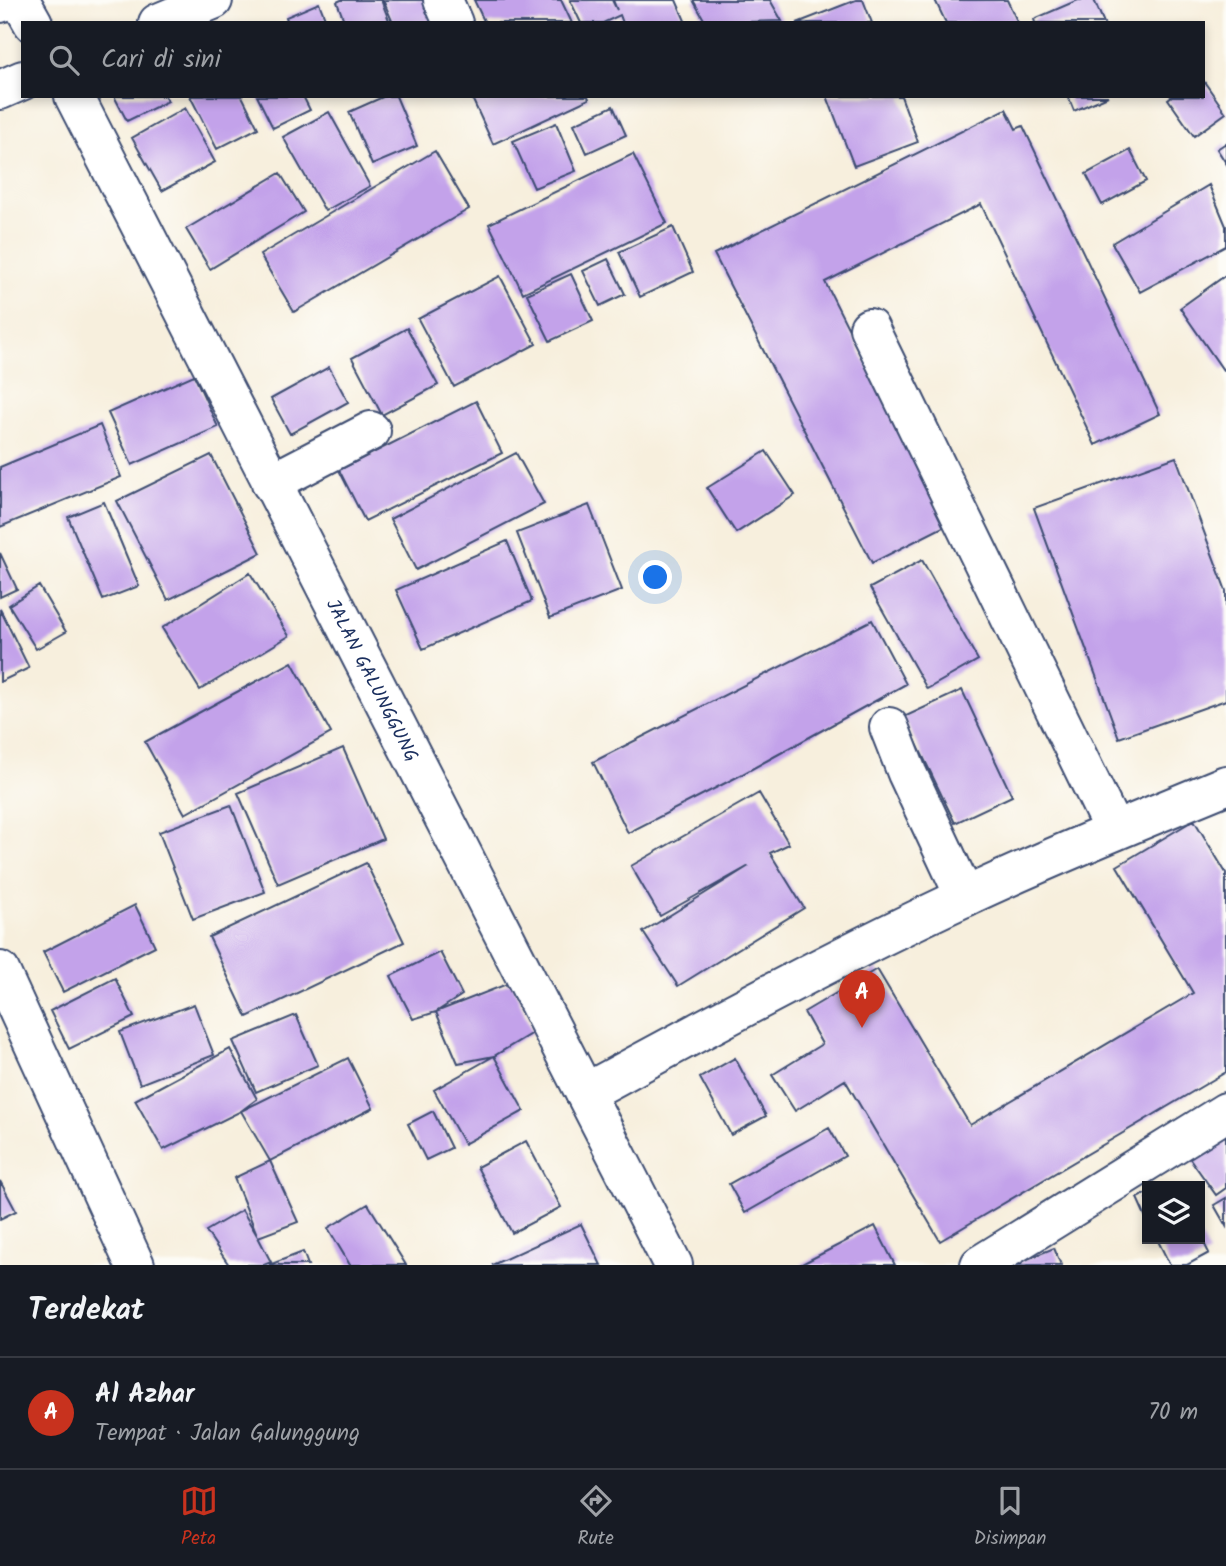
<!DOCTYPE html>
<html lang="id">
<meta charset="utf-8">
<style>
body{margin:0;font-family:Kalam,sans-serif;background:#20242c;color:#f1f3f6}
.controls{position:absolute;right:21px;bottom:21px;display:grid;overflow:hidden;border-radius:0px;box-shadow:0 4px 10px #0003}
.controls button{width:63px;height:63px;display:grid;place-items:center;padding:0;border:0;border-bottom:2px solid #363941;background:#171b24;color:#f1f3f6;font:35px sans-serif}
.you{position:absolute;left:656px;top:578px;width:24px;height:24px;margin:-18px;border:5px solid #fff;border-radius:50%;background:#1a73e8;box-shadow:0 0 0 10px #1a73e833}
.badge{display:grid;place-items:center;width:46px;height:46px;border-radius:50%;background:#c8321e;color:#fff;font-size:23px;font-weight:700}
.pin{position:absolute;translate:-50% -58px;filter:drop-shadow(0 2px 4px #0008)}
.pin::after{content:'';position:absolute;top:37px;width:24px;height:21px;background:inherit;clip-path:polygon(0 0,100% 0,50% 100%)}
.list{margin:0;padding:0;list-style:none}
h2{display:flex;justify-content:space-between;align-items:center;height:91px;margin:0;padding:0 28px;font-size:30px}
h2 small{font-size:23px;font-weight:400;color:#9ea1a6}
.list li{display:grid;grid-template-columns:46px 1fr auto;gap:21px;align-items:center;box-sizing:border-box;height:112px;padding:0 28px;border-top:2px solid #363941}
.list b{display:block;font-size:26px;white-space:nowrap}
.list p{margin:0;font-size:23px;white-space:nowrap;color:#9ea1a6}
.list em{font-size:23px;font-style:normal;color:#9ea1a6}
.icon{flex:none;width:38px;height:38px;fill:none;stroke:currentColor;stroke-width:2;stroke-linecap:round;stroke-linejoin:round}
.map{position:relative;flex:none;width:1226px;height:1265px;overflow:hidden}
.search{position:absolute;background:#171b24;box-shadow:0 4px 10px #0003;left:21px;right:21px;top:21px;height:77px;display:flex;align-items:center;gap:18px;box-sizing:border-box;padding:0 24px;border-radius:0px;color:#9ea1a6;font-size:26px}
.sheet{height:203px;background:#171b24}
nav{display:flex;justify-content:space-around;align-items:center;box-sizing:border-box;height:98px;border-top:2px solid #363941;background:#171b24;font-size:19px;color:#9ea1a6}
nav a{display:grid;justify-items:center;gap:4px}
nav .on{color:#c8321e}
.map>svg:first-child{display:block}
.building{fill:#c3a2ea}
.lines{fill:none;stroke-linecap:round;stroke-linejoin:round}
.minor-casing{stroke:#3c4c71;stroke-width:42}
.major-casing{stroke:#3c4c71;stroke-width:42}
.minor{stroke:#fff;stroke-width:38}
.major{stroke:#fff;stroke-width:38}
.labels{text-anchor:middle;stroke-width:7;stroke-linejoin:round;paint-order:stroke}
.street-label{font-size:19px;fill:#1b2f5e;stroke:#fdfcf7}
</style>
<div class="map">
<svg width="1226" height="1265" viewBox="0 0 1226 1265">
<rect width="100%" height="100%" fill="#fdfcf7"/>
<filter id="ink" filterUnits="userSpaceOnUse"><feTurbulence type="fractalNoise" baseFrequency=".0143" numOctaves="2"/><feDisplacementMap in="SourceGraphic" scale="14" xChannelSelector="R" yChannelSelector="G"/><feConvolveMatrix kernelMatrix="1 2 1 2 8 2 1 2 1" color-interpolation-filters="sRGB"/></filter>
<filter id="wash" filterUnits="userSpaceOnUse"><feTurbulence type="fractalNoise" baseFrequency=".00686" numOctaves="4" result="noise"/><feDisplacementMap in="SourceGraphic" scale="28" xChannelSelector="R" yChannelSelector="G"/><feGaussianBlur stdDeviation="1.57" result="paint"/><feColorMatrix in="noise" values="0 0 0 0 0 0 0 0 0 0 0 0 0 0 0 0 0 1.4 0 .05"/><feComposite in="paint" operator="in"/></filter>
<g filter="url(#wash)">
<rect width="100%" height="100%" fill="#f7efdd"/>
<g id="blocks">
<path class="building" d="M341 0H381L390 23H345L337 2Z
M383 0H433L443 23H393Z
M474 0H561L572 23H485Z
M570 0H612L617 10 613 0H676L686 23H623L620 15 603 23H581Z
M693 0H770L782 21 706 23Z
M856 0H863L872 23H797Z
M935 0H1007L1018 23H946Z
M1078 0H1094L1104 23H1035L1034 19Z
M319 3 327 23H288L286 17Z
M1203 80 1226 113 1194 136 1168 99 1172 96H1203Z
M114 96H165L168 101 127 121Z
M190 96H242L258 128 217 149Z
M257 96H303L310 110 273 128Z
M385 96H396L417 146 372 165 349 112Z
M471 96H588L589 99 493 144Z
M827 96H901L918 142 854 166Z
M1068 96H1108L1074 111Z
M613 106 626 135 587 153 574 124Z
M185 108 215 162 162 191 132 138Z
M1006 109 1016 129 1023 126 1160 414 1095 445 981 204 825 282 947 525 872 563 714 254Z
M329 112 370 186 325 211 283 137Z
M556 123 576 171 534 188 513 141Z
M1226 143V163L1217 149Z
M1130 150 1146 181 1102 205 1086 174Z
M435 151 469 209 294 312 260 255Z
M633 154 667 223 523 293 489 224Z
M280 173 304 212 210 269 186 229Z
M1209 185 1226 226V246L1140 292 1112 243Z
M673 227 693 272 640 297 619 252Z
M608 259 625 294 600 306 583 271Z
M571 274 593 321 550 341 527 294Z
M1226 275V368L1223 370 1180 308Z
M500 276 536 344 454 387 418 319Z
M407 328 438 385 382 415 352 358Z
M329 367 348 402 290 434 271 399Z
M194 375 218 427 132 465 108 413Z
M476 401 502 453 365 521 339 470Z
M100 425 121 477 0 527V467Z
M766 451 795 495 736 533 707 488Z
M516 453 544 504 416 570 390 519Z
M211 455 261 553 168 600 117 501Z
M1176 457 1226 591V700L1119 738 1034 508Z
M104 502 139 586 103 600 68 517Z
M589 505 622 590 550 618 517 533Z
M507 541 532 601 423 649 396 590Z
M0 553 17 589 0 597Z
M922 560 978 660 927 689 870 588Z
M250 573 289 636 200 690 162 628Z
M39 586 66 632 36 649 9 605Z
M0 609 29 668 0 682Z
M872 620 906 684 739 776 628 833 593 762Z
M292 662 331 733 185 814 145 742Z
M962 690 1012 796 955 823 904 717Z
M343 748 383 839 278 884 238 793Z
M759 793 789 844 770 853 804 908 678 986 643 932 749 866 660 916 631 866Z
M231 805 265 892 193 919 159 832Z
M1194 820 1226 873V1072L940 1241 845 1080 795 1111 772 1075 822 1044 804 1012 877 969 970 1125 1193 993 1117 866Z
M366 863 404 942 247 1017 209 937Z
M135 905 155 946 63 992 43 952Z
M440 952 462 995 436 1012 512 982 532 1033 494 1056 458 1063 436 1012 413 1019 391 976Z
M115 978 134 1017 69 1049 50 1011Z
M194 1004 214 1055 140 1084 120 1032Z
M296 1015 318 1065 256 1092 233 1041Z
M230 1049 257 1099 241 1111 348 1058 373 1108 270 1161 241 1111 163 1150 135 1100Z
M494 1056 524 1111 464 1144 434 1090Z
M735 1058 766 1116 731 1135 700 1078Z
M433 1111 451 1148 426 1160 408 1124Z
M1226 1124V1188L1216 1195 1186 1153Z
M829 1128 845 1156 745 1213 729 1184Z
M526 1141 561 1207 512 1233 477 1167Z
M270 1161 298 1222 258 1237 271 1262 264 1265H229L206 1231 242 1210 258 1237 234 1178Z
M0 1181 16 1211 0 1219Z
M1147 1193V1220L1137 1198Z
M1226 1198V1226L1214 1205Z
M368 1204 406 1265H350L328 1228Z
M581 1224 601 1265H492Z
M875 1226 895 1265H800Z
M1200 1235 1209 1253 1187 1265H1170L1157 1239H1200Z
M1054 1248 1061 1265H1013Z
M303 1252 308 1265H269Z"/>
</g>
</g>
<g filter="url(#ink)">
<use href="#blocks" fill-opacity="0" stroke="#3c4c71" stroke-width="2"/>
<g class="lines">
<defs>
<g id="minor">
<path d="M20 0 33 23"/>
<path d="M443 0 453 23"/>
<path id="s1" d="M74 96 673 1265"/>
<path d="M869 328 1114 831"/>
<path d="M271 483 371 431"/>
<path d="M889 727 907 773 965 897"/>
<path d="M0 971 135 1265"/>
<path d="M585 1093C711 1025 837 956 967 896 1052 856 1139 821 1226 785"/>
<path d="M980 1265 1226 1112"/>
</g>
<path id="major" d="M0 3 8 0
M158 23 213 0
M0 90 23 80"/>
</defs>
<use href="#minor" class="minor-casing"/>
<use href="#major" class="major-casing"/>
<use href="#minor" class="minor"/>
<use href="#major" class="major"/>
</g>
</g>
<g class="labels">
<g class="street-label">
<text dy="7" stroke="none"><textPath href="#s1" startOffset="656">JALAN GALUNGGUNG</textPath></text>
</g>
</g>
</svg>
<div class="controls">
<button><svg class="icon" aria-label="layers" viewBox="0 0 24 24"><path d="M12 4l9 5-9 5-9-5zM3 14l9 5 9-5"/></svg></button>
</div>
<div class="you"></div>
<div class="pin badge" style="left:862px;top:1028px">A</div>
<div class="search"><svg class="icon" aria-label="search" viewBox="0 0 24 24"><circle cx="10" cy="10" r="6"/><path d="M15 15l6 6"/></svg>Cari di sini</div>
</div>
<section class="sheet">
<h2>Terdekat<small></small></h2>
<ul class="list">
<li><span class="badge">A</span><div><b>Al Azhar</b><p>Tempat · Jalan Galunggung</p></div><em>70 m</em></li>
</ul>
</section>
<nav>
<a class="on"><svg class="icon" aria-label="map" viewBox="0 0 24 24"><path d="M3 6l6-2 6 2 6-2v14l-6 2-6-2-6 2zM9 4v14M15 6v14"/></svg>Peta</a>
<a><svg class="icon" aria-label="directions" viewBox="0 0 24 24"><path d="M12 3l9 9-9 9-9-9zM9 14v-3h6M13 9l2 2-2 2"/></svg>Rute</a>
<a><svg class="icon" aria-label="saved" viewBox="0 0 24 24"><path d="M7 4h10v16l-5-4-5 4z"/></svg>Disimpan</a>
</nav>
